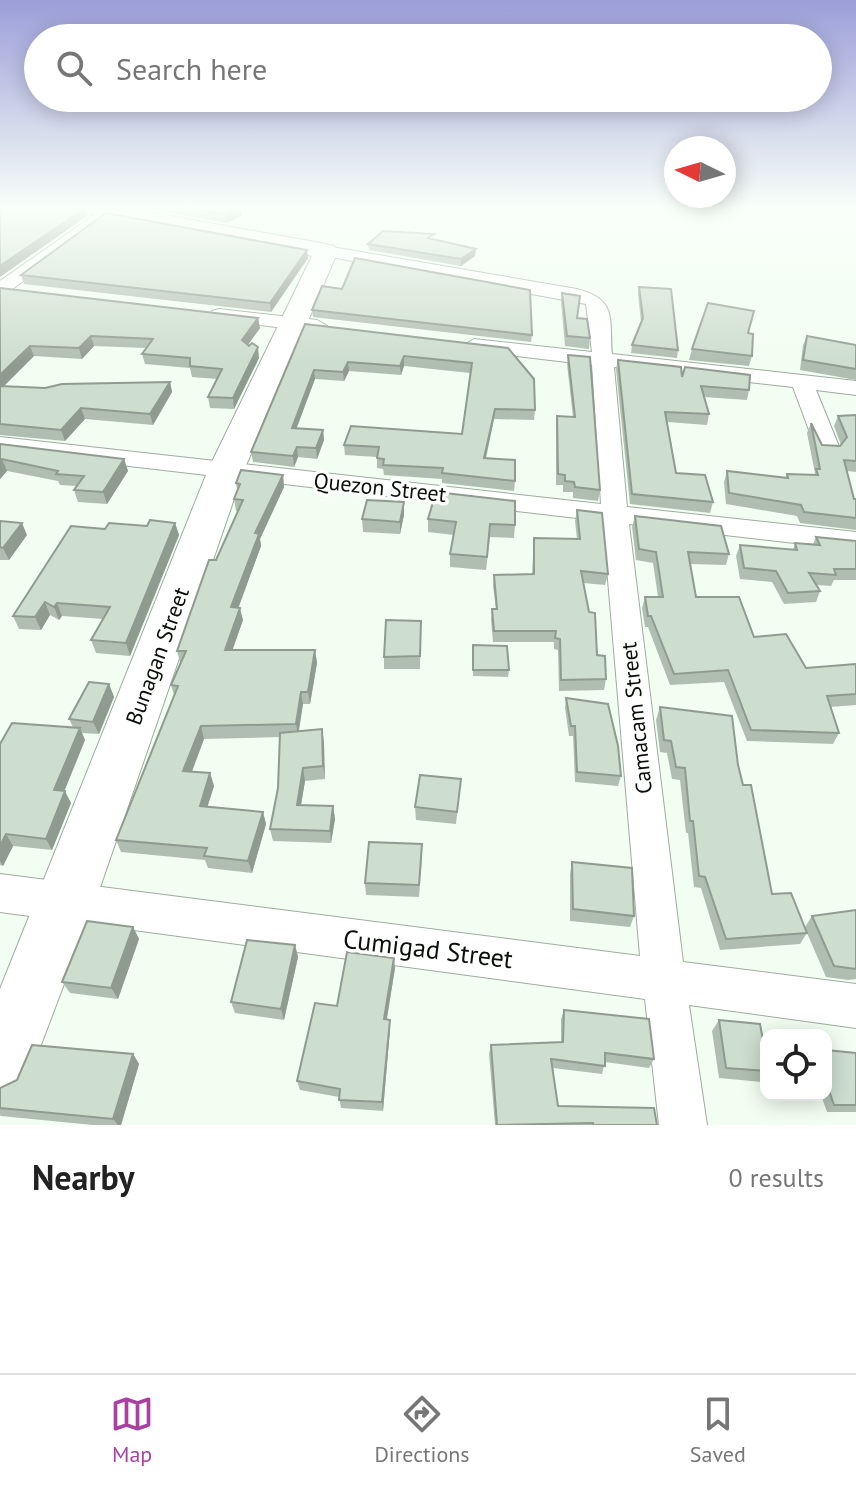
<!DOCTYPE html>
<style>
body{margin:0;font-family:"PT Sans",sans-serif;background:#f6f6f6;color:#222}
.controls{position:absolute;right:24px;bottom:24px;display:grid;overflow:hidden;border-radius:16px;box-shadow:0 4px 20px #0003}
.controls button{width:72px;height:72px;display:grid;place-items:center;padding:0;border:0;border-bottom:2px solid #e0e0e0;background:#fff;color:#222;font:40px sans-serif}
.compass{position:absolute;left:664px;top:136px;width:72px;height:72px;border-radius:50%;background:#fff;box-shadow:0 4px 20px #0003;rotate:275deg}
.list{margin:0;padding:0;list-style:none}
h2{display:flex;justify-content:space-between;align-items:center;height:104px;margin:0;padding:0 32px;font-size:34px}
h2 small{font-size:26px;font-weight:400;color:#767676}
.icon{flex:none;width:44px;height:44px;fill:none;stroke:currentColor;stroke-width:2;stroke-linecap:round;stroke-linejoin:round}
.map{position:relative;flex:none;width:856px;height:1125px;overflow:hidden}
.search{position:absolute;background:#fff;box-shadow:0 4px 20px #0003;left:24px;right:24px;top:24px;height:88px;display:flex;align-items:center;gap:20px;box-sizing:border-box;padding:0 28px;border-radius:44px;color:#767676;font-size:30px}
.sheet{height:248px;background:#fff}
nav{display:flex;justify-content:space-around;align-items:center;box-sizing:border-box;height:112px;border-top:2px solid #e0e0e0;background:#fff;font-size:22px;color:#767676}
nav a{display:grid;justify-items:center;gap:4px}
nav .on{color:#aa40a1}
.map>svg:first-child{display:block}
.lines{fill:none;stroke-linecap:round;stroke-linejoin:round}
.minor-casing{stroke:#9dac9e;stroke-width:2}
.secondary-casing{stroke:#9dac9e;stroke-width:2}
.minor{fill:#fff;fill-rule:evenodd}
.secondary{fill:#fff;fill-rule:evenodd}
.wall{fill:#b0beb1}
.shaded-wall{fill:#909b90}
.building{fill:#cdddce;stroke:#909b90;stroke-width:2}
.labels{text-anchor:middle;stroke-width:7;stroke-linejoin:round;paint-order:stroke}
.street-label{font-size:22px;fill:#0a0f0a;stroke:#fff}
.near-street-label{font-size:26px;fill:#0a0f0a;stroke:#fff}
</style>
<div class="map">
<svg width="856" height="1125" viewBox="0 0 856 1125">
<rect width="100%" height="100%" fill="#f2fef2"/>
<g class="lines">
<defs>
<path id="minor" d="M107 206 112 208V214L6 294 0 295V281Z
M326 246 577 289C618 300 609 318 612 354L856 381V395L816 390 840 449 836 454H820L816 449 793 387 614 367 627 507 856 532V550L629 524 683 962 856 984V1028L689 1005 707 1125H659L645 999 0 912V874L640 956 603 521 0 451V437L601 504 592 365 474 351 464 345 474 339 592 352 586 304 320 255 318 251 320 247Z
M219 309 317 320 327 326 317 332 212 319 209 315 212 311Z"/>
<path id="secondary" d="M69 206H115L326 244 334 246 338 251 244 470 95 902 33 1066 23 1089 0 1099V989L208 470 312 256 80 212Z"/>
</defs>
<use href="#minor" class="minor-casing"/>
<use href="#secondary" class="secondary-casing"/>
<use href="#minor" class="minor"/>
<use href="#secondary" class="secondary"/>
</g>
<path class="wall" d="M131 206H240L242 215 227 223Z
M434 239 475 256 461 266 369 250 368 244Z
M307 250 308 258 271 312 24 284 21 275Z
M639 287 678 350 677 358 631 353 632 345 641 322 638 294Z
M0 288 258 318 260 328 248 345 259 358 234 409 210 408 208 397 217 379 192 377 190 368 145 364 142 354 146 348 94 346 82 359 34 356 4 386 45 388 170 382 172 392 153 425 85 419 65 441 0 435Z
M342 289 532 335 531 342 313 317 312 310Z
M562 293 590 338 589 349 565 346 561 302Z
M305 324 508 348 535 410 534 420 494 419 486 459 515 481 514 491 442 483V479L384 475 383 469 377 468V457L345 455 344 445 462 434 470 373 404 366 401 375 349 371 344 381 315 379 296 428 323 430 324 440 317 459 298 457 294 467 253 462 251 452Z
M807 336 856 345V380L800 370 803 345Z
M692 349 752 356 749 366 689 360Z
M568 355 600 490 598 501 573 498V492H563V485H556V426L557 416 573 417 567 364Z
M618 360 682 377 749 390 747 400 704 397 709 414 707 425 667 422 676 473 713 502 710 513 630 504 616 369Z
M856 415V472L847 471 854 499H856V530L800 523 797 516 726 504 724 482 727 471 785 478 787 474 814 475 815 473 807 433 811 423 822 445 840 446 841 445 834 426 838 416Z
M0 444 124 459 128 471 107 504 78 502 74 490 77 486 60 485 58 481 7 471 0 479Z
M283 475 284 487 260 539 261 546 238 607 243 620 232 650H315L317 663 310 704H303L298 732 322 729 325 779 305 781 301 805 333 806 335 819 331 843 273 841 270 829 278 788 280 737 204 739 192 772 210 773 214 786 207 806 263 812 266 824 252 873 208 868 205 860 121 852 116 840 174 695 171 685 180 663 177 651 238 511H236L234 499 237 490 236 483Z
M404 502V515L400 534 363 532 362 519Z
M577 510 608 574 605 585 583 583 597 655 606 679 604 690 559 691 558 650 554 649V642H493L491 620 492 609H496L493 586 494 575 532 574 534 538 577 539 575 521Z
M635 516 729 554 726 565 690 564 696 597 754 637 806 668 856 664V705L830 707 839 733 833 744 747 741 724 682 670 685 648 627H645L642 608 645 597H658L653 563 636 560 632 527Z
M428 519 515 525 514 538 490 537 486 570 450 567V554L454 535 428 532Z
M0 521 27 535 9 560H0Z
M175 523 179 535 130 656 96 653 91 640 103 619 62 616 59 620 50 615 41 630 19 629 13 616 105 529Z
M816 537 856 541V580H834L831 586 817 585 820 591 816 602 784 604 772 582 740 579 736 556 740 545 793 550 795 543 813 544Z
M421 621 420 669H384V657Z
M473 645 509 670 508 677 473 676Z
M109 684 114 697 99 734 82 733 85 740 64 791 71 803 52 850 13 846 3 866 0 865V744L73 727 69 719Z
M566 698 621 776 618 786 575 782 573 736H569L565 708Z
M660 707 738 765 772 894 805 927 812 916 856 910V979L848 980 826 977 807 933 800 944 720 950 701 888 694 887 688 833H686L680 780 672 779 667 753 660 752 656 720Z
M461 779 456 824 416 820 415 807Z
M422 857 419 897 366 895 365 883Z
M572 862 634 916 630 927 570 921V874Z
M133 927 139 939 118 999 70 993 62 982Z
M295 945 298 957 284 1020 235 1013 231 1002Z
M395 968 387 1019 390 1020V1029L383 1111 341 1108 339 1097 300 1090 297 1081 337 1006Z
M564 1010 654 1059 649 1068 605 1062 602 1074 553 1068 558 1106 657 1125H495L489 1054 491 1045 561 1042V1019Z
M719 1020 766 1056V1076L762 1082 719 1078 712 1031Z
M826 1050 856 1053V1112H827L821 1095H826Z
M133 1054 139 1064 121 1125H93L1 1116 0 1115V1088Z"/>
<path class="shaded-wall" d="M240 206 242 215 227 223 226 214Z
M85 208 87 216 0 277V266Z
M476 249 475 256 461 266V259Z
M307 250 308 258 271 312 270 303Z
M258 318 260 328 244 350 242 340Z
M91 336 94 346 82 359 79 348Z
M30 346 34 356 0 390V375Z
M258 347 259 358 234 409 233 398Z
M404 356V366L401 375 400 366Z
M348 362 349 371 344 381 343 372Z
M314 370 315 379 293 438 292 428Z
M170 382 172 392 153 425 150 414Z
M81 408 85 419 65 441 61 430Z
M495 409 494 419 483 469 484 458Z
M323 430 324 440 317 459 316 448Z
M297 447 298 457 294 467 293 456Z
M2 459 7 471 0 479V462Z
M124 459 128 471 107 504 103 492Z
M283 475 284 487 260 539 261 546 234 620 231 607 255 533Z
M404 502V515L400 534V522Z
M22 523 27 535 9 560 3 548Z
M175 523 179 535 130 656 126 643Z
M45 602 50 615 41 630 35 617Z
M57 603 62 616 59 620 54 607Z
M240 608 243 620 228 663 225 650Z
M315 650 317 663 310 704 308 692Z
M109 684 114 697 99 734 93 722Z
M301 692 303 704 298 737 296 724Z
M201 726 204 739 187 784 183 771Z
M80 728 85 740 60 802 54 790Z
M322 729 324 742 325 779 323 766Z
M303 768 305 781 299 817 297 805Z
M210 773 214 786 204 818 200 806Z
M65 791 71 803 52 850 46 839Z
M333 806 335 819 331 843 330 831Z
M263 812 266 824 252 873 248 861Z
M6 834 13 846 3 866 0 861V846Z
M133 927 139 939 118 999 111 988Z
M295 945 298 957 284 1020 281 1009Z
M394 958 395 968 385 1029 384 1019Z
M390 1020V1029L383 1111 382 1102Z
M133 1054 139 1064 121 1125H118L113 1119Z"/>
<path class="building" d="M0 206H80L85 208 0 266Z
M178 206H240L226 214Z
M106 213 307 250 270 303 21 275Z
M383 231 434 234 428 238 476 249 461 259 368 244Z
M355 258 530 290 532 335 312 310 322 286 342 289Z
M639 287 671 289 678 350 632 345 643 318Z
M0 288 258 318 242 340 249 346 252 343 258 347 233 398 208 397 222 369 190 366V358L142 354 153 339 91 336 79 348 30 346 0 375Z
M562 293 580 296 577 318 587 319 590 338 567 336Z
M708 303 754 311 748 333 753 334 752 356 692 349Z
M305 324 508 348 534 379 535 410 495 409 484 458 515 460V481L442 473 443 468 383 465 384 459 377 458 379 447 344 445 351 426 462 434 472 363 404 356 400 366 348 362 343 372 314 370 292 428 323 430 316 448 297 447 293 456 251 452Z
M807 336 856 345V369L803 360Z
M568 355 590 357 600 490 575 487 574 482 565 481V475L558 474 557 416 575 417Z
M618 360 681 367 682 377 685 367 750 375 749 390 701 386 709 414 665 412 676 473 705 475 713 502 632 494Z
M170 382 150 414 81 408 61 430 0 424V386L45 388 62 384Z
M856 415V461L844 460 854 499H856V518L804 512 801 505 729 493 727 471 788 478 787 474 818 475 816 469H820L811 423 822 445 840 446 847 437 838 416Z
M0 444 124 459 103 492 74 490 84 476 56 474 58 471 2 459 0 462Z
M241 470 283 475 255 533 259 534 231 607 240 608 225 650H315L308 692H301L296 724 201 726 183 771 210 773 200 806 263 812 248 861 204 856 207 848 116 840 178 686 171 685 186 651H177L209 560H216L243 500 234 499 240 484 236 483Z
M436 492 515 501V525L490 524 487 557 450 554 456 522 428 519Z
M367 500 404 502 400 522 362 519Z
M577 510 602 513 608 574 581 571 589 612 595 613 597 655 605 656 606 679 561 680 560 639 555 638 556 631H494L492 609H497L494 575 534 574V538L580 539Z
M635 516 721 526 729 554 688 552 696 597H739L754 637 786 634 806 668 856 664V694L827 696 839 733 751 730 728 670 674 674 651 616H648L645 597H663L656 552 639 549Z
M150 520 175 523 126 643 91 640 110 607 57 603 54 607 45 602 35 617 13 616 71 526 105 529 109 523 147 526Z
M0 521 22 523 3 548 0 547Z
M816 537 856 541V569H834L836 575 809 573 820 591 788 593 776 571 744 568 740 545 797 550 795 543 820 545Z
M386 620 421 621 420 656 384 657Z
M473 645 507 646 509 670H473Z
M89 682 109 684 93 722 69 719Z
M566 698 608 704 618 746 621 776 577 772 575 726H571Z
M660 707 732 716 738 765 743 785H751L772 894 791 893 807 933 726 939 705 877 699 876 693 821H690L685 768 676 767 671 741 664 740Z
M12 723 80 728 54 790 65 791 46 839 6 834 0 846V744Z
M322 729 323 766 303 768 297 805 333 806 330 831 270 829 278 788 280 733Z
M420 775 461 779 457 812 415 807Z
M369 842 422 844 419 885 365 883Z
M572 862 632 868 634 916 573 909Z
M856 910V969L834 966 812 916Z
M87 921 133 927 111 988 62 982Z
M247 940 295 945 281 1009 231 1002Z
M347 952 394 958 384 1019 390 1020 382 1102 339 1100 340 1089 297 1081 315 1003 337 1006Z
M564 1010 649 1019 654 1059 605 1053V1066L551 1059 558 1106 654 1108 657 1125H593V1123L497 1125 491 1045 563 1042Z
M719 1020 760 1024 766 1056V1071L726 1068Z
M32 1045 133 1054 113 1119 0 1108V1088L17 1080Z
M826 1050 856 1053V1105H834L826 1082Z"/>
<linearGradient id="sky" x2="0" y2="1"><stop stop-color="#9b9ed8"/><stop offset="0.57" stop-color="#f9fff9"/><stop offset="1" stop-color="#f9fff9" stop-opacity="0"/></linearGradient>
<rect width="856" height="363" fill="url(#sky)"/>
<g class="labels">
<g class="street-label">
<text transform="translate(380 487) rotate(6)" y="8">Quezon Street</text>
<text transform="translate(157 656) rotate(-70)" y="8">Bunagan Street</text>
<text transform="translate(636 718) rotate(-96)" y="8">Camacam Street</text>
</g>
<g class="near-street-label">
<text transform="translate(428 949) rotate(7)" y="9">Cumigad Street</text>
</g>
</g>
</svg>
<div class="controls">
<button><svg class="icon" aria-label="locate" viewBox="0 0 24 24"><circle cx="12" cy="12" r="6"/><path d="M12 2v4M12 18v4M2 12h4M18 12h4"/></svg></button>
</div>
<svg class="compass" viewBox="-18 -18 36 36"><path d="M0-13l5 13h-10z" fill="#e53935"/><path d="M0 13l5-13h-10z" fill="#767676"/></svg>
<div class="search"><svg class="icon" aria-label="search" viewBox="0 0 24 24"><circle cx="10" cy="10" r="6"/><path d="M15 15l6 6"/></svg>Search here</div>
</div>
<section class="sheet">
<h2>Nearby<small>0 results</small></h2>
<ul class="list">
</ul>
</section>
<nav>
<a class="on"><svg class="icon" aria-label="map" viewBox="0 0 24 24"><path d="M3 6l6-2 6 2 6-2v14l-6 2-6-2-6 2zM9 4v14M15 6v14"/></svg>Map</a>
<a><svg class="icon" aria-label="directions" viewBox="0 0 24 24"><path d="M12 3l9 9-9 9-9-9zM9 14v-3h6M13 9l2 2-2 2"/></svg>Directions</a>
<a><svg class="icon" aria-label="saved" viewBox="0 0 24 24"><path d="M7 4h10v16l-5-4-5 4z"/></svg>Saved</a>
</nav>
